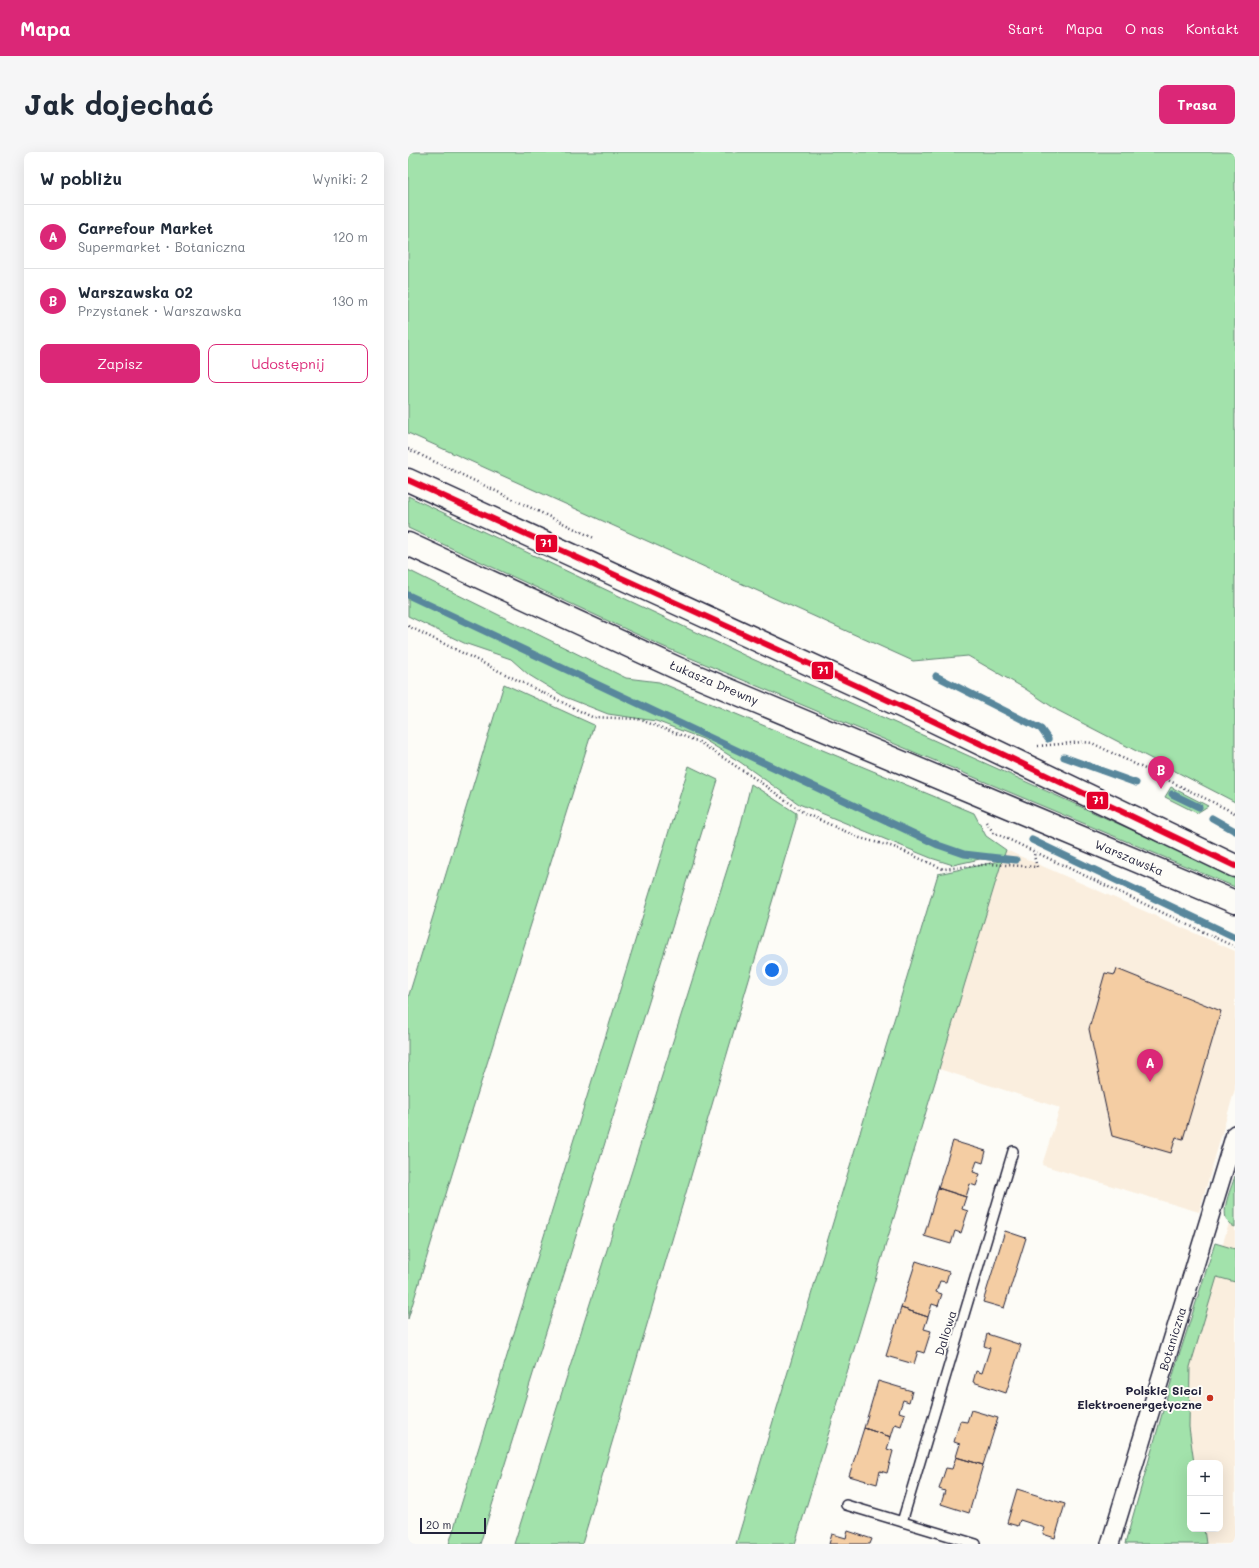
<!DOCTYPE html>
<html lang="pl">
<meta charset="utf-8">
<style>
body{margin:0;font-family:Mali,sans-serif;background:#f6f6f7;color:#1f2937}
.controls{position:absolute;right:12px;bottom:12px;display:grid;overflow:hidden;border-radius:8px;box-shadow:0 4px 16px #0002}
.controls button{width:36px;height:36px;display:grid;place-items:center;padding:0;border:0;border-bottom:1px solid #e0e1e3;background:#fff;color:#1f2937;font:20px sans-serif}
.scale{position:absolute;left:12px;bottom:10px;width:66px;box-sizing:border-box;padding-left:4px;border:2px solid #22223b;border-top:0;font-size:11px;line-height:14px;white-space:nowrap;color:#22223b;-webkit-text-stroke:3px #fdfcf7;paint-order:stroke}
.you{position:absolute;left:364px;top:818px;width:14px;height:14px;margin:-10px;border:3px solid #fff;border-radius:50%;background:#1a73e8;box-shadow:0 0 0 6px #1a73e833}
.badge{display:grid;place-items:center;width:26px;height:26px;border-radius:50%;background:#db2777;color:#fff;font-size:13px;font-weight:700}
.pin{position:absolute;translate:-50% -33px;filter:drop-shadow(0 1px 2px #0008)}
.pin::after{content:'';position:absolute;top:21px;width:14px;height:12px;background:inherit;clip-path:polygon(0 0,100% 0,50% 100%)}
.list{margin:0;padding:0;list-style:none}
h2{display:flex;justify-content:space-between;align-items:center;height:52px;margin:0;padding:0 16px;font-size:17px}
h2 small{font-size:13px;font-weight:400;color:#747a83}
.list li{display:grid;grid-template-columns:26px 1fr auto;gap:12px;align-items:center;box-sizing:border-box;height:64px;padding:0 16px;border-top:1px solid #e0e1e3}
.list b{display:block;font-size:15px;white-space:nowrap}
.list p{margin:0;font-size:13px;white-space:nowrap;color:#747a83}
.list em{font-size:13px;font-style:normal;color:#747a83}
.actions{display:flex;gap:8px;padding:12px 16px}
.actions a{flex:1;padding:9px 0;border:1px solid #db2777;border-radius:8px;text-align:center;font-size:14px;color:#db2777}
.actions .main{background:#db2777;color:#fff}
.map{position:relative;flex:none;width:827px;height:1392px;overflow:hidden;border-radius:8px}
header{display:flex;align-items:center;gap:24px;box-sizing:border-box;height:56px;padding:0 20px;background:#db2777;color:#fff}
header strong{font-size:19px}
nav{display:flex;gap:22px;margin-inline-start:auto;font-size:14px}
.intro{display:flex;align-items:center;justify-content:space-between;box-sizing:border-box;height:96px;padding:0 24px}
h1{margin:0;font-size:28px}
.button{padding:10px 18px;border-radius:8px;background:#db2777;color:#fff;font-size:14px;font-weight:700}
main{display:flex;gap:24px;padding:0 24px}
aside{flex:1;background:#fff;border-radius:8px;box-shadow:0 4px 16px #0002}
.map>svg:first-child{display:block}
.built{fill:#faeede}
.green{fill:#a2e2ab;stroke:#628273}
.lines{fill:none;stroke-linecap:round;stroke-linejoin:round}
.stream{stroke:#59879c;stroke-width:7}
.building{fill:#f4cda3;stroke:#22223b}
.service-casing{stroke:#22223b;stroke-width:12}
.minor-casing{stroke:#22223b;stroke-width:20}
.secondary-casing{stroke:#22223b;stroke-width:25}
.path{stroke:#22223b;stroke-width:2.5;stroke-dasharray:1 3;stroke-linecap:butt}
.service{stroke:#fdfcf7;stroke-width:9}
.minor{stroke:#fdfcf7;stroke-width:17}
.secondary{stroke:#fdfcf7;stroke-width:22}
.bus-1-casing{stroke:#fdfcf7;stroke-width:9}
.bus-1{stroke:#e4002b;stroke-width:6}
.poi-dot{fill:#c8321e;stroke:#fdfcf7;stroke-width:1.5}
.labels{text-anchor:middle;stroke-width:4;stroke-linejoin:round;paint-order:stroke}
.street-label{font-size:12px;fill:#22223b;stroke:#fdfcf7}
.poi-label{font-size:12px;font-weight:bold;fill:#22223b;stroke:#fdfcf7;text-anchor:end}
.line-badge{stroke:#fdfcf7;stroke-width:1.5}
.badge-label{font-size:11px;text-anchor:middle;font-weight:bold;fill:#fff}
</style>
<header>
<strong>Mapa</strong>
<nav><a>Start</a><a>Mapa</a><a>O nas</a><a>Kontakt</a></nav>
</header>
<div class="intro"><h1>Jak dojechać</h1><a class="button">Trasa</a></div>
<main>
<aside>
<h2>W pobliżu<small>Wyniki: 2</small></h2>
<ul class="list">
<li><span class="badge">A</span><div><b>Carrefour Market</b><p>Supermarket · Botaniczna</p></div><em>120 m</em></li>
<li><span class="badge">B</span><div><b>Warszawska 02</b><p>Przystanek · Warszawska</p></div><em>130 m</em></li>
</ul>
<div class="actions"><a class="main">Zapisz</a><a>Udostępnij</a></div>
</aside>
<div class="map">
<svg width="827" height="1392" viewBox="0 0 827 1392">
<rect width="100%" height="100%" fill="#fdfcf7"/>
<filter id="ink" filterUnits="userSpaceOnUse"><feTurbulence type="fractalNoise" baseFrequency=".025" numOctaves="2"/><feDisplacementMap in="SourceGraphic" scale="8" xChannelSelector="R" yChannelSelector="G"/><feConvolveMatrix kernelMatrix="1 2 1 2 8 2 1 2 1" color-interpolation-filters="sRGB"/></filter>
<g filter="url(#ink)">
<path class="built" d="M598 698 827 799V937L791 1060 634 1013 652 956 531 917 594 709Z
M827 1052V1392H791L789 1377H812V1311H782V1327L777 1214Z"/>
<path class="green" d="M0 0H827V650L649 558 616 536 560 504 505 509 0 281Z
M0 344 340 505 590 617 827 725V735L254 494 0 376Z
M0 418 218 526 251 530 566 661 578 684 598 698 594 709 387 1392H328L530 722 592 709 572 707 545 713 523 706 391 652 332 610 295 587 248 569 200 562 157 545 121 523 103 507 56 491 0 464Z
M96 532 186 573 45 1019 0 1167V846Z
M281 614 310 628 72 1392H41Z
M343 632 388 661V669L174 1392H106L331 680Z
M763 635 800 654 789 661 757 645Z
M827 1024V1075C807 1068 823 1038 827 1024Z
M807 1091 827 1097V1130L809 1125 782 1215 781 1275 786 1311H782V1377H796L798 1392H717L768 1213Z"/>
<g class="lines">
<path class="stream" d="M0 443 530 693 556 702 608 708
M528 524 633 577 640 587
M656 605 728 631
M764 642 791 655
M804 666 827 679
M624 688 827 785"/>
</g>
<path class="building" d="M709 817 813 859 775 987 768 985 763 1001 704 984 681 877 697 821 707 823Z
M545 989 578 999 575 1011 569 1009 565 1020 572 1022 568 1034 562 1032 558 1045 530 1036Z
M530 1036 558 1045 554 1057 560 1059 553 1081 547 1079 543 1092 516 1084Z
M597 1079 618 1086 596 1156 575 1150Z
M508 1109 541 1120 538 1130 532 1129 528 1140 534 1142 530 1154 524 1152 520 1165 493 1156Z
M493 1156 520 1165 516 1177 523 1179 516 1201 510 1199 506 1212 478 1204Z
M579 1182 613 1193 598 1241 565 1230 568 1219 574 1221 582 1196 576 1194Z
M470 1229 504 1239 501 1250 495 1248 491 1260 497 1262 493 1274 487 1272 483 1285 456 1276Z
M563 1258 590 1266 575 1313 548 1305 552 1292 546 1290 552 1269 559 1270Z
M456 1276 483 1285 479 1297 485 1299 479 1321 472 1319 469 1332 441 1324Z
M548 1305 575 1313 561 1361 533 1352 537 1339 531 1337 538 1316 544 1317Z
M609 1337 657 1352 647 1386 635 1382 637 1376 612 1368 610 1374 599 1371Z
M440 1379 464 1387 462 1392H421L424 1382 438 1386Z"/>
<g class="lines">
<defs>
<path id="service" d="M438 1353 568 1392
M494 1370 605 999"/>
<path id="minor" d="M702 1392 827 982"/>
<path id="secondary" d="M0 328 519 566 827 714
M0 392 271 517 827 750"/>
</defs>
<use href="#service" class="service-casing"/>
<use href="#minor" class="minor-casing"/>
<use href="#secondary" class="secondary-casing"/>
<path class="path" d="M0 297 186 386
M0 474 184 565 230 567 291 590 349 628 396 661 452 686 486 695 535 717 583 712 629 715 626 704 627 700
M630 594 675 590 684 591 827 661
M578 670 585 680 827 795"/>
<use href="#service" class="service"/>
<use href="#minor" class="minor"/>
<use href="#secondary" class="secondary"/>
<defs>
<path id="bus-1" d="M0 328 519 566 827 714"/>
</defs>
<use href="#bus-1" class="bus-1-casing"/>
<use href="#bus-1" class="bus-1"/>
</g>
</g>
<circle class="poi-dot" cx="802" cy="1246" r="4"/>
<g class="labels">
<g class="street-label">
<text transform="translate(306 531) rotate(23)" y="4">Łukasza Drewny</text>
<text transform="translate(721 706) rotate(23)" y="4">Warszawska</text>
<text transform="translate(538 1181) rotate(-73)" y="4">Daliowa</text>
<text transform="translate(765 1187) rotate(-73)" y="4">Botaniczna</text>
</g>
<g class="poi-label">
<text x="794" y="1243">Polskie Sieci<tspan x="794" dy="14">Elektroenergetyczne</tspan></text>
</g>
</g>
<g class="line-badge">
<rect x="127" y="382" width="23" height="19" rx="4" fill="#e4002b"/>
<rect x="403" y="509" width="23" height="19" rx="4" fill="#e4002b"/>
<rect x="678" y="639" width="23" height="19" rx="4" fill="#e4002b"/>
</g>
<g class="badge-label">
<text x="138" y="395">71</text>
<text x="415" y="522">71</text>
<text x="690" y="652">71</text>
</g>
</svg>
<div class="controls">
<button>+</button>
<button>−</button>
</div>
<div class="scale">20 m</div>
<div class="you"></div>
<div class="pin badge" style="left:742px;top:930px">A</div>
<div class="pin badge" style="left:753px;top:637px">B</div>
</div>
</main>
